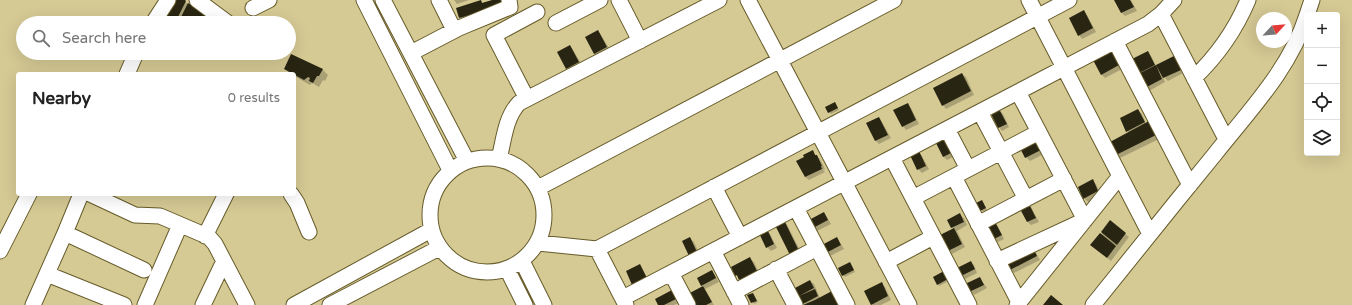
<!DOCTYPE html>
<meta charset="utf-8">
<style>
body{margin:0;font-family:"Varela Round",sans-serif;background:#f2f2f2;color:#222}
.controls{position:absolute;right:12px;top:12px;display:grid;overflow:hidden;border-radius:4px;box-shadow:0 4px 16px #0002}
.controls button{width:36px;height:36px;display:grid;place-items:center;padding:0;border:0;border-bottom:1px solid #e0e0e0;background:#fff;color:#222;font:20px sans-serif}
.compass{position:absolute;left:1256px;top:12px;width:36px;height:36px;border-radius:50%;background:#fff;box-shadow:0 4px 16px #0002;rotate:64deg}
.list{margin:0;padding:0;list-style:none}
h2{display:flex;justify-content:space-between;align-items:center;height:52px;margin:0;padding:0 16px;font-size:17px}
h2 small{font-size:13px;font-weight:400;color:#767676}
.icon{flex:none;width:22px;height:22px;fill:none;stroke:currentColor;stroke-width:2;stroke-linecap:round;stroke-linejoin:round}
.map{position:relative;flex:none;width:1352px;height:305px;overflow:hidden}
.search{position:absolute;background:#fff;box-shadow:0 4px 16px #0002;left:16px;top:16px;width:280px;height:44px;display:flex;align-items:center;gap:10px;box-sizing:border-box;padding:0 14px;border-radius:22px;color:#767676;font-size:15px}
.panel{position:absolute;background:#fff;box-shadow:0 4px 16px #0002;left:16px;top:72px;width:280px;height:124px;border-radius:4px}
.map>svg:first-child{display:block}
.shadow{fill:#0003}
.building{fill:#292513}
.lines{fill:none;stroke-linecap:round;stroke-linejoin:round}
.minor-casing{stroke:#665b2a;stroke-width:17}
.minor{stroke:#fff;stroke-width:15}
</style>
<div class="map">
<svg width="1352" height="305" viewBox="0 0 1352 305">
<rect width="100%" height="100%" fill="#d5c994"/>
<path class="shadow" d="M183 0 188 4 219 23H158Z
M454 0H469L457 4Z
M495 0H505L508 11 465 22 460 17 481 1 483 4Z
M1115 0H1131L1137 11 1125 16 1122 13Z
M1084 12 1087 15 1096 32 1082 39 1079 35Z
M598 31 601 35 610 50 598 57 594 53Z
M570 46 573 50 582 65 570 72 567 68Z
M1111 52 1122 69 1105 78 1101 74Z
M1148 52 1151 56 1156 66 1174 57 1177 61 1183 73 1168 81 1162 75 1165 82 1149 91 1131 61Z
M237 53H261L262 54 258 60 251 56 249 60Z
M291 56 323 70 328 75 325 81 323 80 319 87 312 83 310 85 294 76V74H291L286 69Z
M962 74 966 77 974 95 946 109 943 105Z
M835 103 839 110 831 114 829 112Z
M907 104 911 108 919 124 906 130 903 126Z
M999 110 1003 114 1009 127 1002 131 999 127Z
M1138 110 1142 114 1146 124 1159 139 1120 158 1117 154 1129 133 1121 119Z
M879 118 882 122 891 138 879 144 876 141 867 124Z
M943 140 947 144 953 157 947 160 943 156Z
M1037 143 1044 154 1030 161 1026 157Z
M812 152 820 159 825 169 823 170 825 172 809 180 805 177Z
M918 152 922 156 929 169 922 173 918 169Z
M1092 181 1096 184 1101 195 1088 202 1084 198Z
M982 201 987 210 983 212 978 204Z
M1028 204 1031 207 1039 222 1031 225 1028 222 1020 207Z
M824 213 827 217 831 224 817 231 814 227Z
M960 215 964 218 967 225 957 231 965 247 952 254 949 250 953 229 948 221Z
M784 221 787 225 802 254 795 258Z
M994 221 997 225 1004 239 996 243 993 240Z
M1111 222 1129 237 1111 261 1092 245Z
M767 231 770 234 777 248 771 251 767 247Z
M690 238 694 242 700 255 683 242Z
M837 238 844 249 830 256 827 252Z
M1033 249 1036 253 1040 260 1014 273 1011 270 1007 262Z
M750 259 754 262 760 275 744 283 736 275Z
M970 262 974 265 977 273 965 279 962 275Z
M851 265 855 272 845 277 843 275Z
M712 271 715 275 719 282 705 289 714 305H695L689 294 704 287 702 285Z
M946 274 949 281 939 286 938 284Z
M980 278 987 288 974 295 970 291Z
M810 281 814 284 820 298 806 305 796 288Z
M881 284 885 287 891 300 881 305H872Z
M753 294 758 302 754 304 749 296Z
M675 295 679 303 674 305H659L656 299Z"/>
<path class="building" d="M171 0H185L186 1 175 23H157Z
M481 0 482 3 492 0H501L503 6 459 18 456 8Z
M1114 0H1130L1134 7 1121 13Z
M188 3 220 23H178Z
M1084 10 1093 28 1078 36 1069 18Z
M598 30 607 47 594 54 585 37Z
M570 45 579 62 566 69 557 52Z
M1112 50 1119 65 1101 75 1093 60Z
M1148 51 1155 65 1137 74 1130 60Z
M291 54 323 69 319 76H317L313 83 309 81 310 78 308 77 304 80 284 69Z
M1174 56 1181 70 1163 78 1156 65Z
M1156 65 1162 79 1145 88 1138 74Z
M962 73 971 91 942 106 933 88Z
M835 102 838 108 828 113 825 107Z
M908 103 916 120 902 127 893 110Z
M999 109 1007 124 998 128 991 114Z
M1138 109 1145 122 1126 132 1120 118Z
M879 117 888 135 875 141 866 123Z
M1149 121 1156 135 1116 155 1110 142Z
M943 139 946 144 947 143 951 153 943 157 936 143Z
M1037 142 1041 150 1025 158 1021 150Z
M813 150 815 155H817L822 166H821L822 169 805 177 796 161 804 157 803 155Z
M919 151 926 166 917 170 910 155Z
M1093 179 1098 191 1083 199 1078 187Z
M982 200 986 208 980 211 976 203Z
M1028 202 1036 218 1027 222 1019 207Z
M824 212 828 220 813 228 809 220Z
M960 213 964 222 951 228 947 220Z
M784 220 799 251 790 255 775 225Z
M994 220 1002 235 992 240 985 227Z
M1110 220 1126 233 1117 245 1101 232Z
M954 228 962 244 948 251 940 235Z
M767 229 774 244 766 248 759 233Z
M1100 233 1116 246 1107 258 1090 245Z
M690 237 697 252 689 256 682 241Z
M837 237 841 245 826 253 822 245Z
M1033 248 1037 256 1010 270 1006 262Z
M750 257 757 271 739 280 737 275 735 276 731 267Z
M971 261 975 269 961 276 957 268Z
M850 262 854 270 842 276 838 268Z
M640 264 647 278 632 285 626 271Z
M712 270 716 278 701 286 697 278Z
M944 271 948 279 937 285 933 277Z
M980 277 984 285 969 292 965 284Z
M810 280 814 288 799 296 795 288Z
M882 282 888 296 871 305 864 291Z
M703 286 712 302 706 305H694L688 294Z
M815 289 818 296 803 304 799 296Z
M672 290 676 299 664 305H658L655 299Z
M832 291 839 305H803L815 300Z
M753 293 757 301 751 303 747 295Z
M1051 295 1063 305H1043Z"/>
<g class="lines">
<defs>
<path id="minor" d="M197 0 228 23
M364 0 450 170
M383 0 467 161
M439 0 454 30
M619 0 640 41
M748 0 909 305
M1029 0 1150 234
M253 8 269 0
M1161 14 1226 139
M1307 15 1312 0
M153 23 168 0
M556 23 600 0
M1115 41 1190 185
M411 53 459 28 510 7 509 0
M127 74 136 53
M1194 78C1218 55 1235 31 1248 0
M527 99 494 35 537 12
M980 112 1026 199
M947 129 968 169
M430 215a57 57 0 1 1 114 0a57 57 0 1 1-114 0Z
M892 158 969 305
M499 159C504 140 505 118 519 103L719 0
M954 177 1019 302
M714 187 740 237
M538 188 894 0
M90 194 135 215 160 216 209 237 215 244 247 305
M291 194 297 203 309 232
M913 198 1039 132
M796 208 847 305
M978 224 1064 179
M65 233 144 270
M205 236 226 194
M538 243 597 249 1069 0
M597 249 626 305
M0 251 29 194
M713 251 741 305
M522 261 544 305
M997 261 1085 220 1018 92
M886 262 933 237
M507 269 525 305
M776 269 795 305
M671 273 688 305
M47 274 124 305
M734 292 817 248
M623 298 1148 24 1161 14 1174 0
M33 305 65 233 81 194
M145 305 180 225
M203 305 224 261
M294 305 431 230
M330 305 439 248
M1017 305 1120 176
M1093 305C1134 254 1174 204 1215 154 1249 111 1290 69 1307 15"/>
</defs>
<use href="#minor" class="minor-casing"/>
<use href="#minor" class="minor"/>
</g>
</svg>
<div class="controls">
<button>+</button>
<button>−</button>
<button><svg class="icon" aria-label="locate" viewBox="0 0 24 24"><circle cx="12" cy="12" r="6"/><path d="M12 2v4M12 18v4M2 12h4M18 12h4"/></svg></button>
<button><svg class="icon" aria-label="layers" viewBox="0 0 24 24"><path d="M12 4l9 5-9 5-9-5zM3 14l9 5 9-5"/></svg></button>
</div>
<svg class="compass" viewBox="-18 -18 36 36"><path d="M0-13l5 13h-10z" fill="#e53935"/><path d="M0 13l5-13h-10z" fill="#767676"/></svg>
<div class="search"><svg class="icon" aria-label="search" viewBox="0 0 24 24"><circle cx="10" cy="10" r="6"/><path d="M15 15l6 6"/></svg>Search here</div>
<section class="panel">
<h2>Nearby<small>0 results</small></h2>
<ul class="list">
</ul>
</section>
</div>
